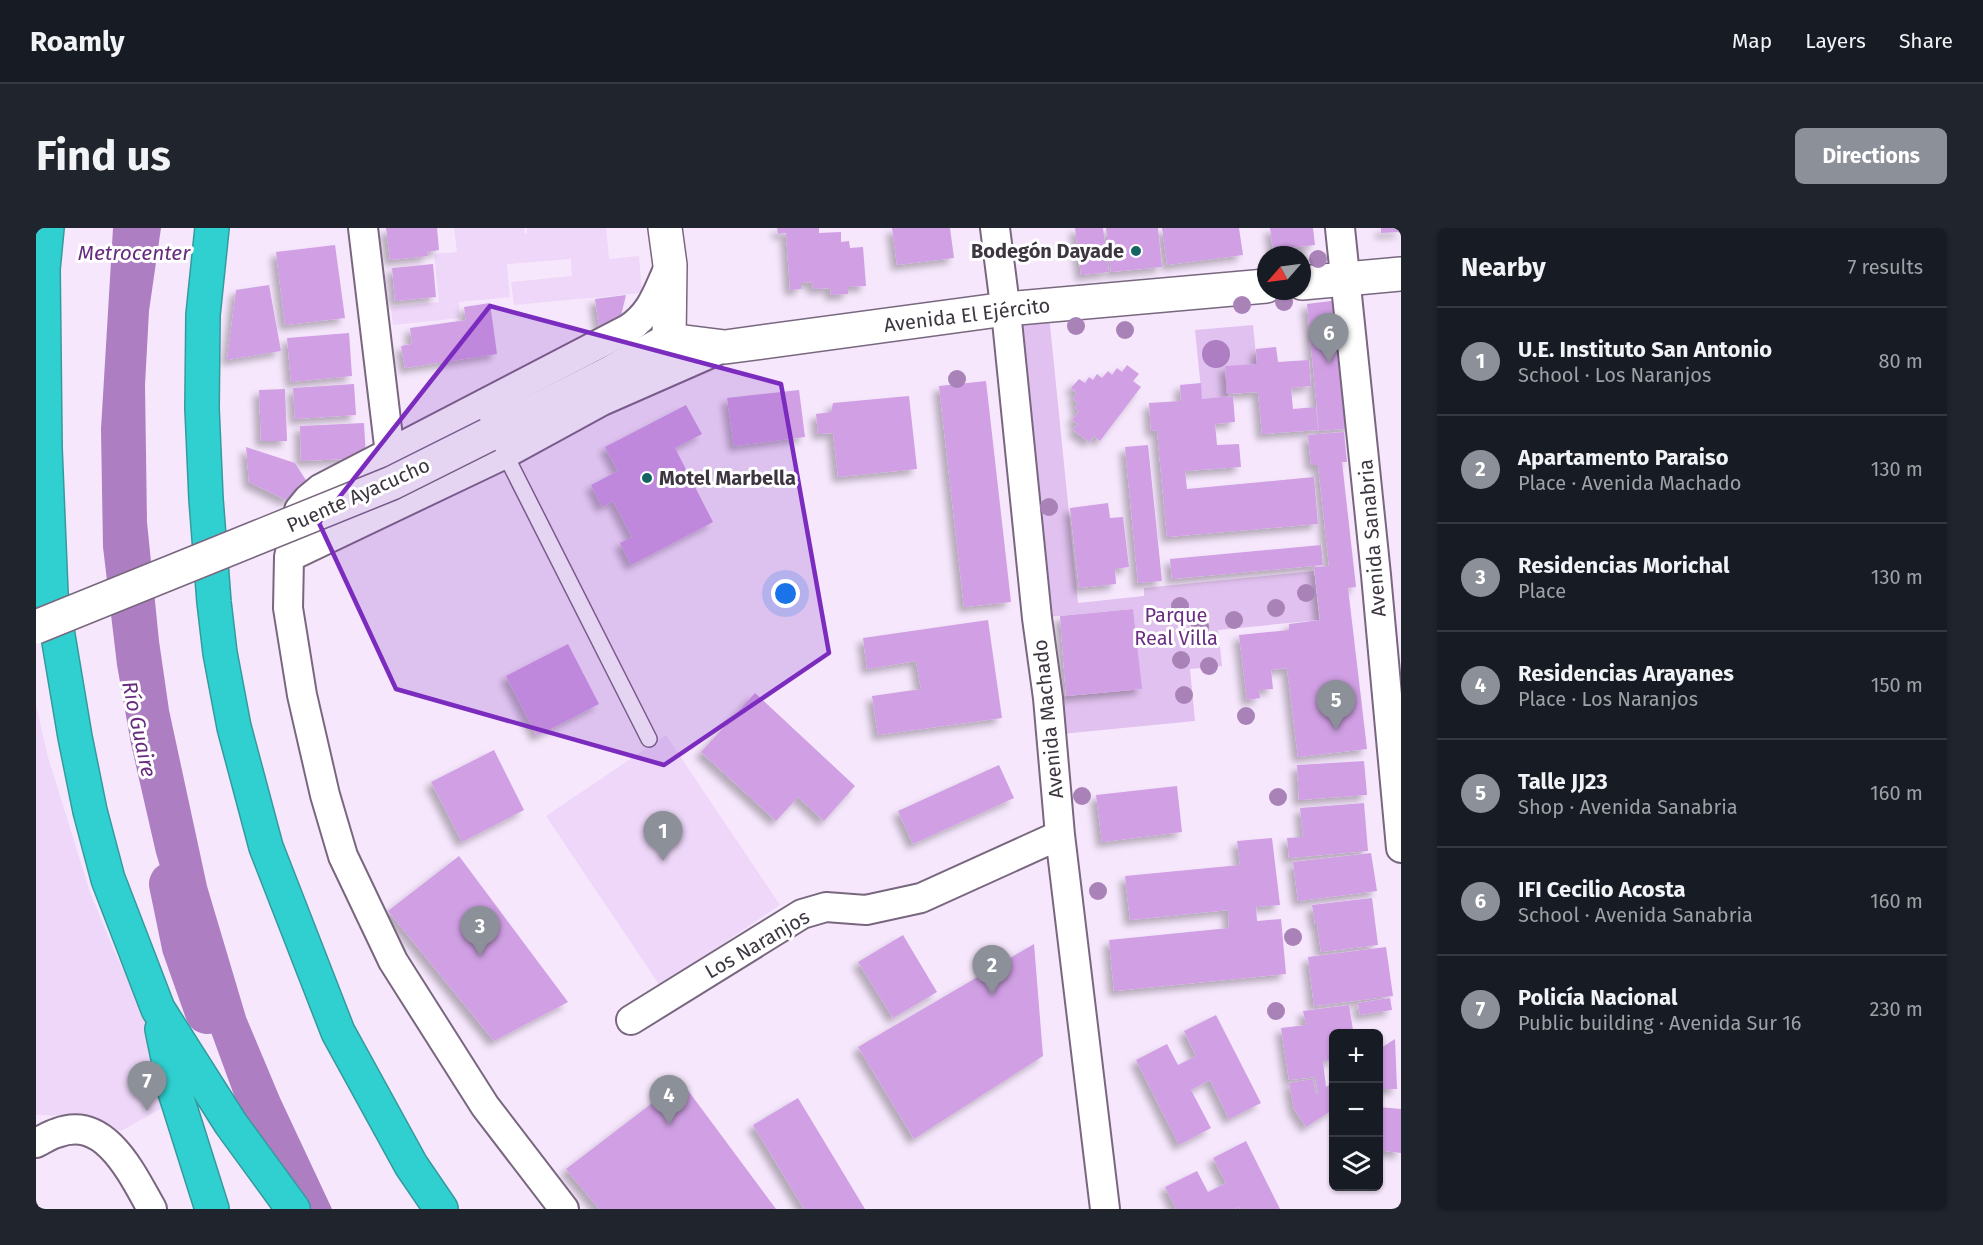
<!DOCTYPE html>
<meta charset="utf-8">
<style>
body{margin:0;font-family:"Fira Sans",sans-serif;background:#20242c;color:#f1f3f6}
.controls{position:absolute;right:18px;bottom:18px;display:grid;overflow:hidden;border-radius:9px;box-shadow:0 2px 4px #0004}
.controls button{width:54px;height:54px;display:grid;place-items:center;padding:0;border:0;border-bottom:2px solid #363941;background:#171b24;color:#f1f3f6;font:30px sans-serif}
.compass{position:absolute;left:1221px;top:18px;width:54px;height:54px;border-radius:50%;background:#171b24;box-shadow:0 2px 4px #0004;rotate:242deg}
.you{position:absolute;left:750px;top:366px;width:21px;height:21px;margin:-15px;border:4px solid #fff;border-radius:50%;background:#1a73e8;box-shadow:0 0 0 9px #1a73e833}
.badge{display:grid;place-items:center;width:39px;height:39px;border-radius:50%;background:#8c9099;color:#fff;font-size:20px;font-weight:700}
.pin{position:absolute;translate:-50% -50px;filter:drop-shadow(0 2px 3px #0008)}
.pin::after{content:'';position:absolute;top:32px;width:21px;height:18px;background:inherit;clip-path:polygon(0 0,100% 0,50% 100%)}
.list{margin:0;padding:0;list-style:none}
h2{display:flex;justify-content:space-between;align-items:center;height:78px;margin:0;padding:0 24px;font-size:26px}
h2 small{font-size:20px;font-weight:400;color:#9ea1a6}
.list li{display:grid;grid-template-columns:39px 1fr auto;gap:18px;align-items:center;box-sizing:border-box;height:108px;padding:0 24px;border-top:2px solid #363941}
.list b{display:block;font-size:22px;white-space:nowrap}
.list p{margin:0;font-size:20px;white-space:nowrap;color:#9ea1a6}
.list em{font-size:20px;font-style:normal;color:#9ea1a6}
.icon{flex:none;width:33px;height:33px;fill:none;stroke:currentColor;stroke-width:2;stroke-linecap:round;stroke-linejoin:round}
.map{position:relative;flex:none;width:1365px;height:981px;overflow:hidden;border-radius:9px}
header{display:flex;align-items:center;gap:36px;box-sizing:border-box;height:84px;padding:0 30px;background:#171b24;border-bottom:2px solid #363941}
header strong{font-size:28px}
nav{display:flex;gap:33px;margin-inline-start:auto;font-size:21px}
.intro{display:flex;align-items:center;justify-content:space-between;box-sizing:border-box;height:144px;padding:0 36px}
h1{margin:0;font-size:42px}
.button{padding:15px 27px;border-radius:9px;background:#8c9099;color:#fff;font-size:21px;font-weight:700}
main{display:flex;gap:36px;padding:0 36px}
aside{flex:1;background:#171b24;border-radius:9px;box-shadow:0 2px 4px #0004}
.map>svg:first-child{display:block}
.built{fill:#eed7f9}
.green{fill:#e1c1ef}
.water{fill:#ad7ec1}
.lines{fill:none;stroke-linecap:round;stroke-linejoin:round}
.river{stroke:#ad7ec1;stroke-width:44}
.building{fill:#d09fe4;filter:url(#shadow)}
.service-casing{stroke:#78677f;stroke-width:18}
.minor-casing{stroke:#78677f;stroke-width:32}
.tertiary-casing{stroke:#78677f;stroke-width:36}
.motorway-casing{stroke:#359a9e;stroke-width:36}
.service{stroke:#fff;stroke-width:15}
.minor{stroke:#fff;stroke-width:28}
.tertiary{stroke:#fff;stroke-width:33}
.motorway{stroke:#31d0d0;stroke-width:33}
.tertiary-bridge-casing{stroke:#78677f;stroke-width:36;stroke-linecap:butt}
.tertiary-bridge{stroke:#fff;stroke-width:33}
.tree{fill:#a982b8}
.marked{fill:#7b2cbf;fill-opacity:0.2;stroke:#7b2cbf;stroke-width:4.5;stroke-linejoin:round}
.poi-dot{fill:#156464;stroke:#fff;stroke-width:2}
.labels{text-anchor:middle;stroke-width:6;stroke-linejoin:round;paint-order:stroke}
.poi-label{font-size:20px;font-weight:bold;fill:#3d3540;stroke:#fff;text-anchor:end}
.street-label{font-size:20px;fill:#3d3540;stroke:#fff}
.park-label{font-size:20px;fill:#6a2f81;stroke:#fff}
.water-label{font-size:21px;font-style:italic;fill:#672c7e;stroke:#fff}
</style>
<header>
<strong>Roamly</strong>
<nav><a>Map</a><a>Layers</a><a>Share</a></nav>
</header>
<div class="intro"><h1>Find us</h1><a class="button">Directions</a></div>
<main>
<div class="map">
<svg width="1365" height="981" viewBox="0 0 1365 981">
<defs>
<filter id="shadow"><feDropShadow dx="-5.5" dy="5.5" stdDeviation="3" flood-color="#0004"/></filter>
</defs>
<rect width="100%" height="100%" fill="#f6e7fc"/>
<path class="built" d="M418 0H488L489 6 491 5V0H570L573 31 603 28 606 65 478 77 475 54 536 48 535 31 471 36 474 69 423 74 424 90 357 97 355 79 403 74 398 26 421 24Z
M0 477 12 529 54 664 80 727 147 868 85 903 73 898 33 888 0 887Z
M630 507 744 677 624 758 510 588Z"/>
<path class="green" d="M1012 77 1042 375 1108 368V360L1278 343 1283 392 1182 402 1186 438 1154 441 1159 493 1015 507 1012 470 1105 461 1097 381 1001 390 970 81Z
M1217 97 1221 136 1189 139 1192 169 1166 171 1159 102Z"/>
<path class="water" d="M77 0H125L113 83 109 157 111 294 123 413 133 482 171 658 210 789 244 870 296 981H250L210 900 172 796 150 725 120 625 95 516 81 437 67 319 65 201Z
M1166 126a14 14 0 1 1 28 0a14 14 0 1 1-28 0Z"/>
<g class="lines">
<path class="river" d="M135 656 148 719 171 784"/>
</g>
<path class="building" d="M350 0H401L403 22 391 24 392 28 354 32Z
M741 0H783V5L805 4V14L813 13 814 20 827 19 830 58 812 59V66L795 67 794 60 777 61 776 54 765 55V61L754 62 750 5 742 6Z
M856 0H914L918 30 861 37Z
M1039 0H1067L1073 44 1045 47Z
M1070 0H1122L1126 39 1075 44Z
M1126 0H1203L1207 27 1131 37Z
M1234 0H1277L1279 17 1237 22Z
M1345 0H1365V4L1345 5Z
M299 17 309 90 249 97 240 24Z
M397 36 400 69 359 73 356 40Z
M233 57 245 123 191 132 200 62Z
M590 67 583 96 563 99 559 71Z
M1303 72 1316 200 1283 203 1271 76Z
M454 75 461 126 369 140 365 118 376 116 374 100 430 92 428 79Z
M313 105 316 148 255 154 251 110Z
M1240 119 1242 134 1273 132 1275 158 1255 160 1257 181 1280 179 1282 202 1226 206 1222 164 1191 166 1189 138 1221 136 1220 121Z
M1091 137 1103 146 1097 153 1105 159 1064 213 1058 208 1053 214 1037 202 1042 196 1036 192 1043 183 1039 180 1042 175 1037 171 1041 165 1035 160 1043 151 1049 155 1053 149 1057 152 1061 146 1066 150 1072 143 1076 147 1081 140 1086 144Z
M950 153 975 374 928 379 903 158Z
M1165 155 1166 171 1197 168 1199 194 1179 196 1181 217 1203 216 1205 239 1149 243 1151 261 1278 249 1282 296 1131 309 1121 202 1115 203 1113 175 1145 173 1144 157Z
M318 156 320 187 259 191 257 160Z
M249 161 251 213H225L223 162Z
M763 162 769 209 698 218 691 170Z
M873 168 881 241 802 249 797 205 782 206 780 186 795 184 797 175Z
M650 177 666 206 639 220 677 294 595 337 584 315 596 309 577 273 566 279 555 257 582 243 569 219Z
M328 195 330 230 265 233 264 198Z
M1308 204 1311 234H1306L1320 359 1312 360 1331 521 1262 529 1251 440 1235 442 1237 461 1223 462 1224 470 1211 472 1203 407 1253 402V396L1284 392 1278 339 1293 338 1282 237H1275L1272 207Z
M1112 217 1126 353 1102 355 1089 219Z
M210 219 259 235 273 257 250 272 213 254Z
M1072 275 1074 290 1087 289 1093 339 1079 341 1080 356 1043 360 1034 280Z
M1285 317 1287 337 1136 351 1134 331Z
M1097 381 1106 461 1030 468 1024 388Z
M952 392 966 490 842 507 836 468 885 461 880 433 831 441 827 410Z
M532 416 563 476 501 508 470 448Z
M719 465 819 558 788 593 762 569 740 593 665 524Z
M458 522 488 582 426 614 395 554Z
M1328 533 1331 567 1263 572 1261 537Z
M963 537 978 570 877 616 862 583Z
M1141 558 1146 604 1066 614 1060 567Z
M1328 575 1332 623 1253 630 1251 610 1267 609 1264 580Z
M1236 610 1244 677 1220 679 1221 693 1245 691 1250 746 1078 763 1073 712 1193 700 1192 682 1094 692 1089 648 1204 637 1201 613Z
M1335 625 1341 663 1262 673 1257 634Z
M423 628 532 774 458 813 352 683Z
M1336 670 1342 717 1285 724 1281 696H1279L1276 677Z
M867 707 901 764 857 790 822 734Z
M998 716 1007 828 878 911 822 819Z
M1350 719 1357 768 1278 778 1272 729Z
M1354 770 1356 782 1324 787 1322 775Z
M1313 777 1317 802 1321 801 1322 806H1298V832L1287 833 1290 859 1298 854V881L1270 899 1258 881 1253 855 1277 851 1280 866 1282 865 1279 849 1253 852 1245 800 1270 797 1267 783Z
M1180 787 1225 875 1193 891 1174 852 1155 862 1175 900 1143 917 1100 832 1131 816 1142 837 1160 828 1148 803Z
M1359 811 1361 861H1342V822Z
M645 853 740 981H563L530 941Z
M762 870 829 981H768L717 897Z
M1342 879 1365 881V925L1342 922Z
M1210 913 1244 981H1204L1203 979 1198 981H1140L1129 959 1161 943 1172 964 1190 955 1177 930Z"/>
<g class="lines">
<defs>
<path id="service" d="M469 226 613 511"/>
<path id="minor" d="M327 0 354 226 359 244
M959 0 971 93 1001 390 1012 470 1024 607 1069 981
M1304 0 1340 347 1365 620
M253 329 469 226 566 173 689 119
M595 792 766 686 790 679 830 682 885 670 1024 607
M0 915C7 912 13 907 21 905 70 886 97 948 116 981
M528 981 449 878 357 733 307 628 289 567 266 467 252 380 253 329 263 282 272 271 284 261 592 101C616 85 621 65 633 39"/>
<path id="tertiary" d="M629 0 634 37 633 112
M1266 55 1365 46
M633 112 689 119 970 81 1230 58
M452 207 576 144 633 112"/>
<path id="motorway" d="M11 0 7 41 9 220 15 366 39 509 54 583 72 651 122 781 195 896 257 981
M176 0 167 87 166 180 170 271 178 374 184 425 198 499 230 619 302 804 375 937 405 981
M126 801 139 864 176 981"/>
</defs>
<use href="#service" class="service-casing"/>
<use href="#minor" class="minor-casing"/>
<use href="#tertiary" class="tertiary-casing"/>
<use href="#motorway" class="motorway-casing"/>
<use href="#service" class="service"/>
<use href="#minor" class="minor"/>
<use href="#tertiary" class="tertiary"/>
<use href="#motorway" class="motorway"/>
<defs>
<path id="tertiary-bridge" d="M0 399 356 255 452 207"/>
</defs>
<use href="#tertiary-bridge" class="tertiary-bridge-casing"/>
<use href="#tertiary-bridge" class="tertiary-bridge"/>
</g>
<g class="tree">
<circle cx="1282" cy="31" r="9"/>
<circle cx="1248" cy="74" r="9"/>
<circle cx="1206" cy="77" r="9"/>
<circle cx="1040" cy="98" r="9"/>
<circle cx="1089" cy="102" r="9"/>
<circle cx="921" cy="151" r="9"/>
<circle cx="1013" cy="279" r="9"/>
<circle cx="1270" cy="365" r="9"/>
<circle cx="1144" cy="378" r="9"/>
<circle cx="1240" cy="380" r="9"/>
<circle cx="1198" cy="392" r="9"/>
<circle cx="1164" cy="399" r="9"/>
<circle cx="1145" cy="432" r="9"/>
<circle cx="1173" cy="438" r="9"/>
<circle cx="1148" cy="467" r="9"/>
<circle cx="1210" cy="488" r="9"/>
<circle cx="1046" cy="568" r="9"/>
<circle cx="1242" cy="569" r="9"/>
<circle cx="1062" cy="663" r="9"/>
<circle cx="1257" cy="709" r="9"/>
<circle cx="1240" cy="783" r="9"/>
</g>
<path class="marked" d="M454 78 745 156 793 425 628 537 360 461 283 295Z"/>
<g class="poi-dot">
<circle cx="1100" cy="23" r="6"/>
<circle cx="611" cy="250" r="6"/>
</g>
<g class="labels">
<g class="poi-label">
<text x="1088" y="30">Bodegón Dayade</text>
<text x="623" y="257" text-anchor="start">Motel Marbella</text>
</g>
<g class="street-label">
<text transform="translate(931 87) rotate(-7)" y="7">Avenida El Ejército</text>
<text transform="translate(322 267) rotate(-24)" y="7">Puente Ayacucho</text>
<text transform="translate(1336 310) rotate(-95)" y="7">Avenida Sanabria</text>
<text transform="translate(1012 491) rotate(-96)" y="7">Avenida Machado</text>
<text transform="translate(721 716) rotate(-30)" y="7">Los Naranjos</text>
</g>
<g class="park-label">
<text x="1140" y="394">Parque<tspan x="1140" dy="23">Real Villa</tspan></text>
</g>
<g class="water-label">
<text x="98" y="32">Metrocenter</text>
<text transform="translate(103 501) rotate(78)" y="7">Río Guaire</text>
</g>
</g>
</svg>
<div class="controls">
<button>+</button>
<button>−</button>
<button><svg class="icon" aria-label="layers" viewBox="0 0 24 24"><path d="M12 4l9 5-9 5-9-5zM3 14l9 5 9-5"/></svg></button>
</div>
<svg class="compass" viewBox="-18 -18 36 36"><path d="M0-13l5 13h-10z" fill="#e53935"/><path d="M0 13l5-13h-10z" fill="#9ea1a6"/></svg>
<div class="you"></div>
<div class="pin badge" style="left:627px;top:633px">1</div>
<div class="pin badge" style="left:956px;top:767px">2</div>
<div class="pin badge" style="left:444px;top:728px">3</div>
<div class="pin badge" style="left:633px;top:897px">4</div>
<div class="pin badge" style="left:1300px;top:502px">5</div>
<div class="pin badge" style="left:1293px;top:135px">6</div>
<div class="pin badge" style="left:111px;top:883px">7</div>
</div>
<aside>
<h2>Nearby<small>7 results</small></h2>
<ul class="list">
<li><span class="badge">1</span><div><b>U.E. Instituto San Antonio</b><p>School · Los Naranjos</p></div><em>80 m</em></li>
<li><span class="badge">2</span><div><b>Apartamento Paraiso</b><p>Place · Avenida Machado</p></div><em>130 m</em></li>
<li><span class="badge">3</span><div><b>Residencias Morichal</b><p>Place</p></div><em>130 m</em></li>
<li><span class="badge">4</span><div><b>Residencias Arayanes</b><p>Place · Los Naranjos</p></div><em>150 m</em></li>
<li><span class="badge">5</span><div><b>Talle JJ23</b><p>Shop · Avenida Sanabria</p></div><em>160 m</em></li>
<li><span class="badge">6</span><div><b>IFI Cecilio Acosta</b><p>School · Avenida Sanabria</p></div><em>160 m</em></li>
<li><span class="badge">7</span><div><b>Policía Nacional</b><p>Public building · Avenida Sur 16</p></div><em>230 m</em></li>
</ul>
</aside>
</main>
